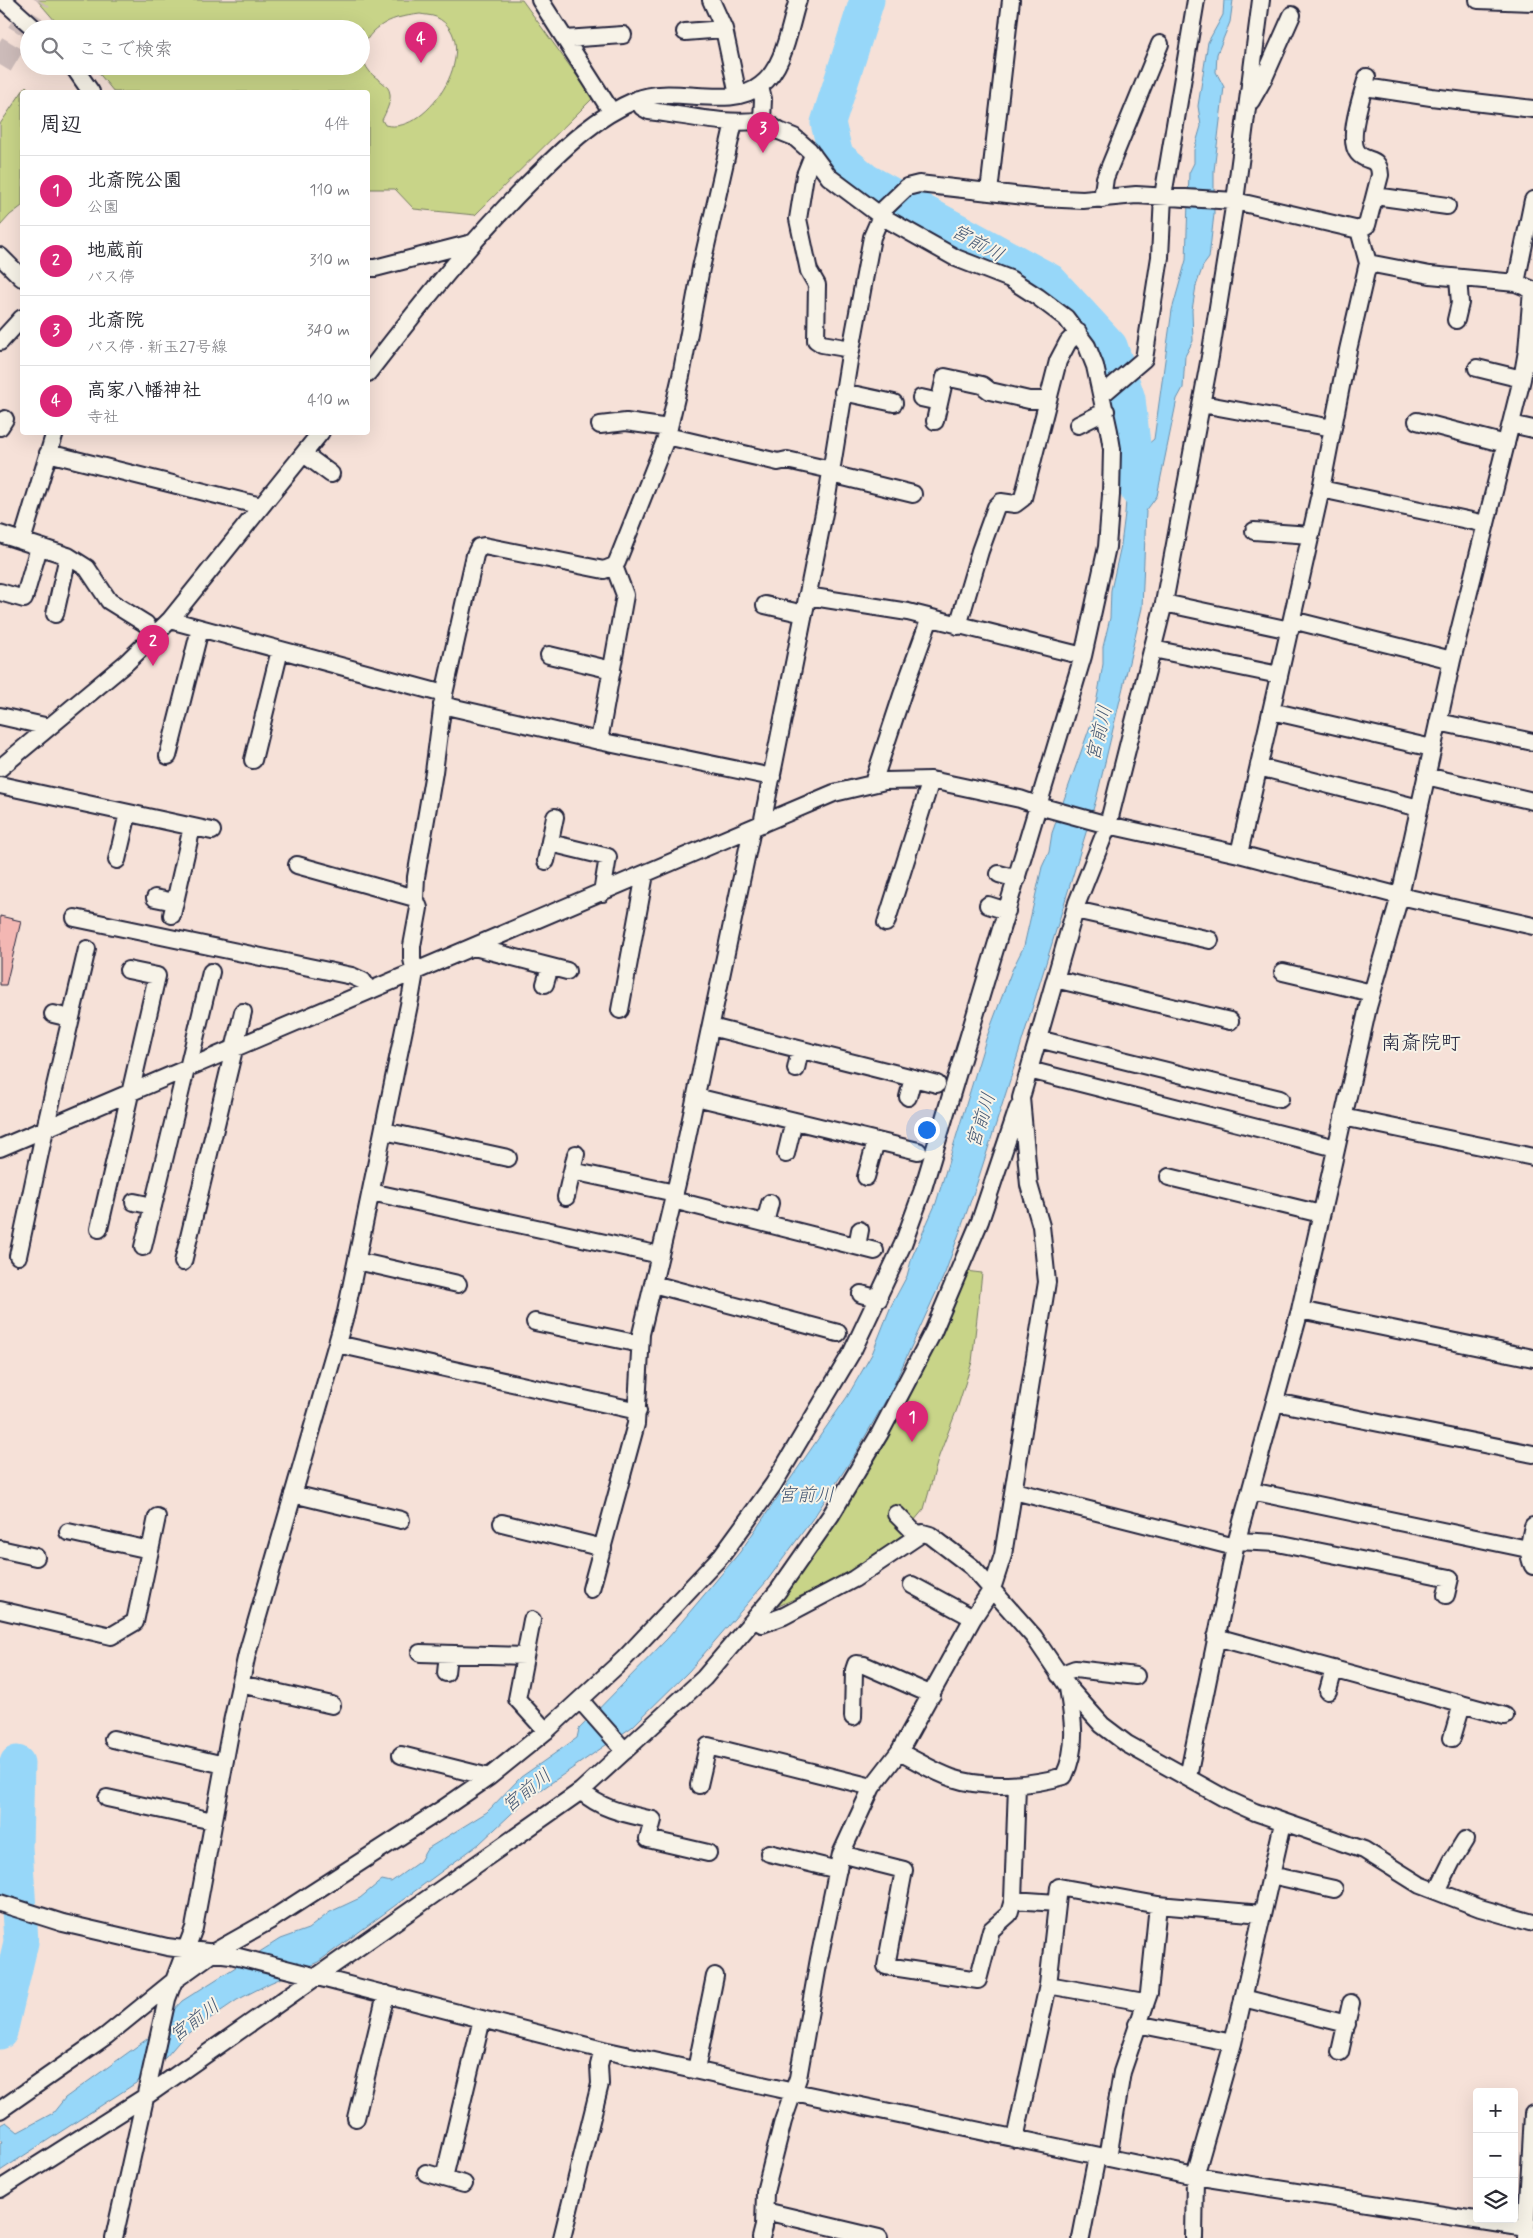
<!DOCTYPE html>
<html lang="ja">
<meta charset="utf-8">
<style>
body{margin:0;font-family:Mynerve,"Klee One",sans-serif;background:#f2f2f3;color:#2b2b33}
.controls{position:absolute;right:15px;bottom:15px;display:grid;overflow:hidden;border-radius:5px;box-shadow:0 5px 20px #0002}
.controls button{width:45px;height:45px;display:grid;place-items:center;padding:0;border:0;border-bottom:1px solid #e1e1e2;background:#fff;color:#2b2b33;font:25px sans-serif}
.you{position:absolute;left:926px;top:1129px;width:18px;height:18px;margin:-12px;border:4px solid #fff;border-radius:50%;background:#1a73e8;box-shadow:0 0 0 8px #1a73e833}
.badge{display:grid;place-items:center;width:32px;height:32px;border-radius:50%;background:#db2777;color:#fff;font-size:16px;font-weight:700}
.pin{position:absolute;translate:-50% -41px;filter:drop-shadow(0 1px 2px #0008)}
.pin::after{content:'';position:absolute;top:26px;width:18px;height:15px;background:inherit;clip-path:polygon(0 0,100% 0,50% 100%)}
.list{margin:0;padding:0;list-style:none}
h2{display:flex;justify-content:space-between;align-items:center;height:65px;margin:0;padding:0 20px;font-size:21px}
h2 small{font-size:16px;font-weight:400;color:#7c7c81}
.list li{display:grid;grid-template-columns:32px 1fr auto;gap:15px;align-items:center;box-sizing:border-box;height:70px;padding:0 20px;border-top:1px solid #e1e1e2}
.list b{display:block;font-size:19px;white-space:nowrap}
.list p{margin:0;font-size:16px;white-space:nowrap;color:#7c7c81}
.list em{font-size:16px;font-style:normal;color:#7c7c81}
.icon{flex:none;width:28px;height:28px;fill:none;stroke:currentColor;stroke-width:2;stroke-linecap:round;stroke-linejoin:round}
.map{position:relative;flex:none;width:1533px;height:2238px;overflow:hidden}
.search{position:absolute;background:#fff;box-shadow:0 5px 20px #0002;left:20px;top:20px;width:350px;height:55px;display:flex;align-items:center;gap:12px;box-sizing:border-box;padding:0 18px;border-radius:28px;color:#7c7c81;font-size:19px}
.panel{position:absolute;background:#fff;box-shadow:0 5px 20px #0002;left:20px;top:90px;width:350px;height:345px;border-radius:5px}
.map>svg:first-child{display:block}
.green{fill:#c8d488;stroke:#757b62;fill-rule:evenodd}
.water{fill:#97d7f9;stroke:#688fad}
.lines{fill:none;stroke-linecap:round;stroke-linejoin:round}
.river{stroke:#97d7f9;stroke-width:35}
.building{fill:#f3b7b3;stroke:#22223b}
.primary-tunnel{stroke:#ccbbb9;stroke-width:25;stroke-dasharray:25 12;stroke-linecap:butt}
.street-casing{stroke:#22223b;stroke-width:20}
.street{stroke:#f7f3e8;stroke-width:16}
.labels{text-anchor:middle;stroke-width:4;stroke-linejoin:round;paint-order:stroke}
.water-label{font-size:19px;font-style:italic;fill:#455874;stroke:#f7f3e8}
.quarter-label{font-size:20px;fill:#22223b;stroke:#f7f3e8}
</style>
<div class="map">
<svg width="1533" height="2238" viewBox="0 0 1533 2238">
<rect width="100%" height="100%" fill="#f6e1d8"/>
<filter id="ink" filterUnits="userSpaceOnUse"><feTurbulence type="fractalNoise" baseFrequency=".02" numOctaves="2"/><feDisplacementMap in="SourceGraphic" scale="10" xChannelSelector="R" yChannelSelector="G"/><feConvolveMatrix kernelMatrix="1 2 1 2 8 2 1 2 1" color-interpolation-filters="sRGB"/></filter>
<g filter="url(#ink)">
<path class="green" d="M37 0H522L593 98 475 215 414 209 395 189H368V92H114L93 66H361V29H62ZM420 14C425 15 431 15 436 17 486 41 430 137 385 125L382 120C386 112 391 102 390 94 389 83 376 80 370 72 351 49 373 25 397 18 405 16 413 15 420 14Z
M26 86 32 92H22V206L10 215 0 226V124Z
M965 1271 982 1273 972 1362 957 1409 939 1456 924 1509 903 1534 854 1572 774 1608 864 1469Z"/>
<path class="water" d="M1224 0H1233L1230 22 1217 54 1216 72 1224 87 1214 171V214L1209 258 1203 266 1196 286 1192 310 1193 341 1185 356 1183 388 1177 399 1157 496 1146 511 1142 608 1096 800 1011 1077 976 1186 945 1273 890 1393 855 1454 816 1514 766 1582 689 1671 632 1727 525 1801 479 1844 318 1962 270 1983 237 2000 184 2036 166 2057 136 2083 0 2171V2143L2 2142 0 2139V2125L6 2122 18 2132 53 2113 65 2098 147 2039 182 2001 280 1939 308 1929 330 1912 360 1898 382 1880 391 1882 420 1861 427 1849 487 1812 521 1777 577 1738 579 1729 668 1638 740 1552 847 1397 872 1354 891 1306 907 1276 912 1257 936 1203 986 1039 1012 970 1024 946 1042 867 1049 852 1052 833 1092 721 1098 693 1103 664V647L1110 618 1111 590 1121 545 1125 513 1127 488 1125 442 1147 445 1154 439 1172 310 1186 260 1189 173 1194 163V150L1201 126 1198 106 1208 42 1223 15Z"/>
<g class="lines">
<path class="river" d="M867 0 828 123 836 156 866 181 1050 281 1110 346 1128 399 1138 491
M0 2032 21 1942 15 1847 17 1763"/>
</g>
<path class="building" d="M0 916 21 921 6 985H0Z"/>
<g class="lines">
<path class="primary-tunnel" d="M0 65 39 0"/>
<defs>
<path id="street" d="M3 0 35 29
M540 0 611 111
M711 0 724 29 738 95
M1478 0 1533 2
M685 32 724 29
M565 39 623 35
M73 66 91 92
M1365 87 1431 97 1533 109
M638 99 642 107 649 111C684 115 728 126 762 120
M1251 101 1264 78 1292 15
M813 155 805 175 798 219 809 271 817 285 816 340 822 344 851 349
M989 192 1011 0
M1375 196 1447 206
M1102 199 1105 178 1160 44
M1359 230 1367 225 1380 175C1379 155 1367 164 1358 153 1346 138 1363 93 1367 77
M0 256 22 278
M1368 263 1430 275 1516 283 1533 290
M368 268H375L472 243
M1516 283 1533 200
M1456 320 1460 303 1458 278
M0 342 22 318
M1477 368 1522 379
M368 373C421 304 475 236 537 175 567 145 596 117 636 100 674 84 729 111 761 85 785 67 789 27 798 0
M843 392 894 403
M1103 394 1144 359 1160 257 1163 196 1196 0
M921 398 939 402
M1202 404 1333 428
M935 421 945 377 982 385 990 391 1029 400H1048
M1417 421 1506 444
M1511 424 1533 429
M600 425 626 422 669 428
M1078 425 1106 411
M0 427 5 419
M667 436 778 462 787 460 831 470
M48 453 261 506
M304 454 331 474
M831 474 913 494
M1321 489 1486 524
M1254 531 1311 535
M0 534 68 556 87 568 109 601 146 624 153 635
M22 541 55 432
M0 592 24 599 39 547
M807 596 908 612 1083 656
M1164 603 1290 630
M765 605 804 614
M55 614 68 556
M170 620 444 694
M1292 620 1452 660
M958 626 980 551 996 507 1001 502 1015 504 1023 498 1058 361 1068 342 1078 332
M1153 649 1279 675
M549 655 612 670
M442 705 599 741 772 777
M1271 711 1432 748
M0 716 49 727
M1438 722 1533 742
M599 741 625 595 614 566
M168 756 200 629
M253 760 280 650
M1259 767 1419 808
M0 768 126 663 170 620 321 432
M1426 776 1533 801
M873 783 902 695 930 618
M0 785 212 831
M762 824 826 503 849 361 872 237 884 209 907 187 919 184 1041 198 1083 200 1136 195 1235 201 1359 230 1368 263 1348 350 1321 489 1239 854
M550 843 608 857 602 893
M117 860 128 813
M546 861 555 817
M297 865 415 898
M999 874 1017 879
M155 898 175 902
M988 905 1007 911
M1075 910 1210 940
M172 915 192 827
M75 918 352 976 363 981 369 991
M886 923 931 780
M474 947 567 971
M1283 972 1372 993
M1055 979 1230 1021
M545 984 550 967
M620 1010 645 874
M53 1014 70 1018
M711 1027 937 1084
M1038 1039 1280 1099
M188 1068 211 972
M796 1069 800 1050
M1029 1070 1336 1148
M696 1097 918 1151
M908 1097 913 1078
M1343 1117 1533 1157
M384 1131 508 1158
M0 1148 834 793 885 781 931 780 1020 799 1046 808 1108 825 1239 854 1400 896 1533 926
M786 1154 794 1121
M572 1171 675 1193
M866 1177 876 1141
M1169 1177 1321 1214
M371 1192 660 1255
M566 1197 576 1154
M673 1200 875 1251
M134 1202 153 1206
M765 1223 770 1203
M99 1229 157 976 128 970
M857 1246 860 1230
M143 1247 186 1069
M18 1256 45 1129 87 949
M357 1261 458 1284
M183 1262 243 1012
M653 1284 838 1333
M861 1294 879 1299
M1300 1310 1533 1358
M535 1322 640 1344
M337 1344 638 1411
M1275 1402 1533 1454
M1014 1491 1235 1547
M1251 1491 1528 1549
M293 1494 401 1520
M896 1514 918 1536
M502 1523 603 1548
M1533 1526C1530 1540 1526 1552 1533 1566
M68 1532 150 1550
M1237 1541 1277 1543 1450 1578 1446 1595
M0 1549 36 1557
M912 1585 973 1618
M591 1589 636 1424 641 1334 680 1171 752 829
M0 1610 111 1636 135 1622 157 1517
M754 1619 762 1624 784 1616 854 1579 918 1536 923 1533 930 1535 972 1567 1034 1637 1068 1687 1102 1725 1127 1744 1224 1798 1255 1812 1364 1850 1420 1885 1480 1908 1533 1923
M532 1620 517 1699 546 1731
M1216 1637 1505 1716
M420 1653 525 1656
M446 1673 448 1654
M1059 1675 1075 1669 1136 1676
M240 1684 332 1705
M1328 1691 1334 1669
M580 1700 625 1751
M853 1717 854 1670 856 1664 864 1665 932 1695
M1452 1738 1462 1704
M113 1739 224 1765
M899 1752C916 1760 934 1772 952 1778 984 1789 1031 1786 1064 1776 1078 1748 1073 1718 1068 1688
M401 1755 489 1777
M1188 1777 1235 1547 1300 1310 1368 1007 1400 896 1452 660 1522 379 1527 351 1532 290
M699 1785 708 1746 872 1787
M581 1791C602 1810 627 1814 653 1820L648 1839 708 1853
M107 1798 213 1821
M769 1853 838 1870
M841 1854 904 1870 886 1966 978 1980 991 1930 1009 1914 1013 1900 1017 1785
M1271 1875 1334 1889
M1437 1891 1452 1861 1465 1840
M1013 1900 1057 1903
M0 1903 63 1923 167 1947 231 1955 603 2050 794 2092 1195 2176 1526 2228
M1158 1905 1262 1914
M1048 1985 1144 2002
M1243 1998 1347 2024
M1137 2024 1233 2043
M1340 2052 1351 2003
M696 2070 715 1976
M0 2110 106 2036 175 1980 214 1952 269 1921 441 1810 489 1777 546 1731 624 1659 722 1555 773 1485 852 1352 903 1244 922 1192 1083 656 1107 547 1111 495 1112 449 1109 431 1095 366 1087 346 1066 318 1038 297 1010 279 956 258 881 216 829 177 809 150 794 137 779 131 762 120 763 99 760 87
M356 2118 386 1994
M1015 2139 1048 1985 1059 1887 1158 1905 1149 1993 1122 2072 1108 2158
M426 2173 464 2184
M444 2178 482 2019
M0 2189 145 2097 581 1791 704 1678 778 1591 831 1515 880 1433 933 1332 980 1221 1018 1108
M765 2211 879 2238
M114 2238 167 1999 194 1928 232 1722 247 1654 346 1312 411 995 415 972 412 959V946L419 908 415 898 416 877 434 772 444 694 475 555 479 547 484 546 604 570 614 566 617 562 667 436 681 376 701 268 734 122
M562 2238 600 2084 599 2065 603 2050
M761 2238 764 2226 765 2192 783 2121 798 2078 819 1959 841 1854 872 1787 899 1752 973 1618 992 1589 1003 1555 1047 1282 1041 1226 1029 1185 1021 1098 1077 903 1108 825 1164 603 1210 357 1235 201 1261 0
M1081 2238 1097 2156
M1194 2238 1195 2176 1233 2043 1283 1823
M1526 2238 1533 2114"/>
</defs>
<use href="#street" class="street-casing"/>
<use href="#street" class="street"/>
</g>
</g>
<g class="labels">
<g class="water-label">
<text transform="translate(978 242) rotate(29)" y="7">宮前川</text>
<text transform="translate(1098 733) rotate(-76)" y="7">宮前川</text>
<text transform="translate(980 1120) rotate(-73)" y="7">宮前川</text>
<text x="806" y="1501">宮前川</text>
<text transform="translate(526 1790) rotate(-39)" y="7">宮前川</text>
<text transform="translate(194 2020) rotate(-37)" y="7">宮前川</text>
</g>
<g class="quarter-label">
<text x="1421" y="1049">南斎院町</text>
</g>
</g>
</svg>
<div class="controls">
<button>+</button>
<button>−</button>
<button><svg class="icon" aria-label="layers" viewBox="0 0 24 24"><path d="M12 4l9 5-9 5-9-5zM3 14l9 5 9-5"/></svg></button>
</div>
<div class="you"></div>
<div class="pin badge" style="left:912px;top:1442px">1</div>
<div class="pin badge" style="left:153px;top:666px">2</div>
<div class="pin badge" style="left:763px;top:153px">3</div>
<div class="pin badge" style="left:421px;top:63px">4</div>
<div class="search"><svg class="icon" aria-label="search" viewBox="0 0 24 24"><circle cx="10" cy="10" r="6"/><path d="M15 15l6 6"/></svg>ここで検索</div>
<section class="panel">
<h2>周辺<small>4件</small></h2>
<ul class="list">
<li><span class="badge">1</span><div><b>北斎院公園</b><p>公園</p></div><em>110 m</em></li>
<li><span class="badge">2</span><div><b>地蔵前</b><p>バス停</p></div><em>310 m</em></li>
<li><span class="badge">3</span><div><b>北斎院</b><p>バス停 · 新玉27号線</p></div><em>340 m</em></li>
<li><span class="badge">4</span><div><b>高家八幡神社</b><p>寺社</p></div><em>410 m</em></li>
</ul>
</section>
</div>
